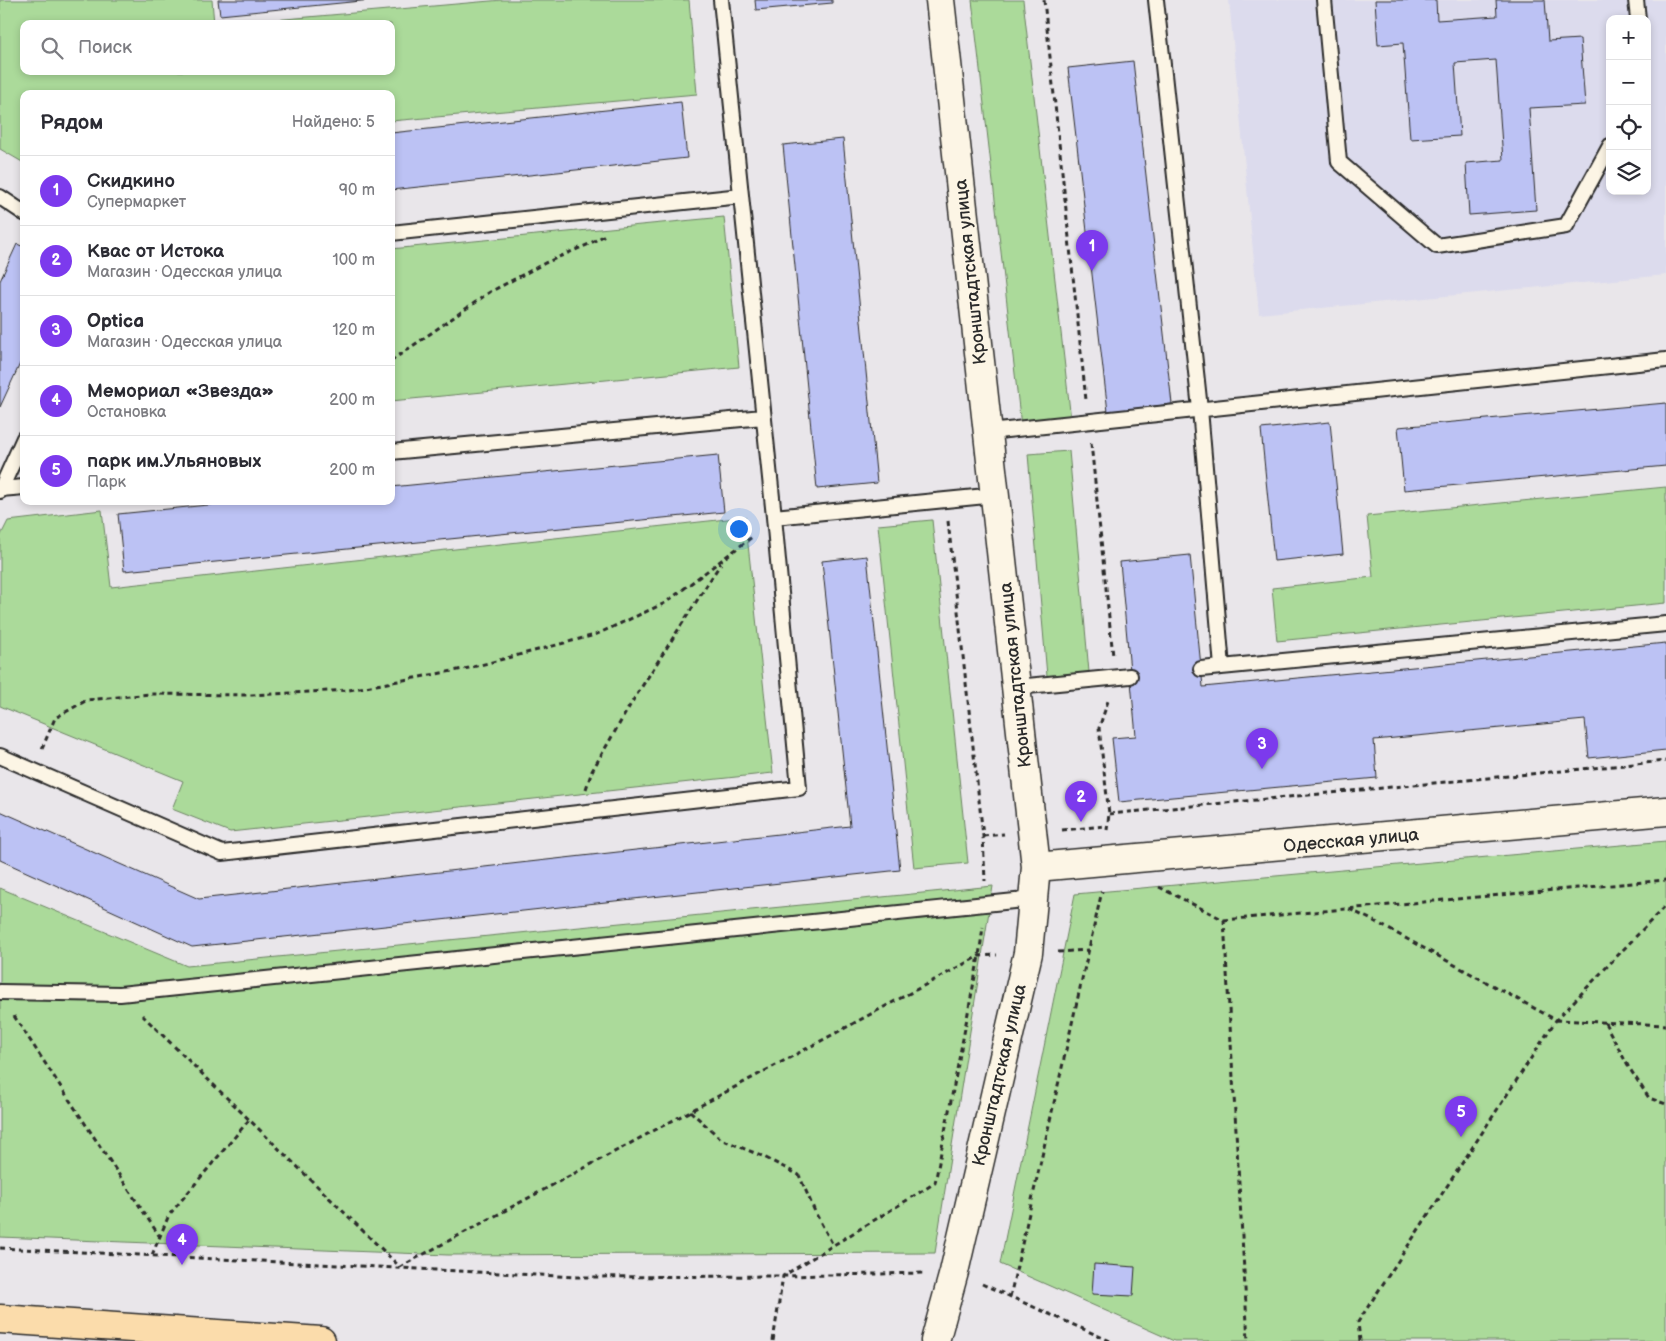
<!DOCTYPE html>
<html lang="ru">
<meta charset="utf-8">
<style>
body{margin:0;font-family:"Balsamiq Sans",sans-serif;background:#f2f2f3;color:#2b2b33}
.controls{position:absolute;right:15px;top:15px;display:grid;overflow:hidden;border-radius:10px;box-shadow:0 2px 8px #0003}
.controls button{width:45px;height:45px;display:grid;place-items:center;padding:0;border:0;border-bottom:1px solid #e1e1e2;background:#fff;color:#2b2b33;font:25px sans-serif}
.you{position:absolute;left:738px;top:528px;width:18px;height:18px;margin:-12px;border:4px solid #fff;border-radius:50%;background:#1a73e8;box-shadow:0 0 0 8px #1a73e833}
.badge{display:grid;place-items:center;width:32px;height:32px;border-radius:50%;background:#7c3aed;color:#fff;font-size:16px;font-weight:700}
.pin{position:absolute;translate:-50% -41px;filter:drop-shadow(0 1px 2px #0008)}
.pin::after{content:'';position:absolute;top:26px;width:18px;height:15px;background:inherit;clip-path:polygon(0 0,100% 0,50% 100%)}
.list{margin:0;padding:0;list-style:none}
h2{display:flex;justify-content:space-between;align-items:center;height:65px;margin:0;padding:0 20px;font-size:21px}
h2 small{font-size:16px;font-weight:400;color:#7c7c81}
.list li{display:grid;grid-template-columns:32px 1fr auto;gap:15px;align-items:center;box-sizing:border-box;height:70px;padding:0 20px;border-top:1px solid #e1e1e2}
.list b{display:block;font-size:19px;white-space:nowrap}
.list p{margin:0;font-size:16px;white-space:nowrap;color:#7c7c81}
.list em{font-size:16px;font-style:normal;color:#7c7c81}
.icon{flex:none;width:28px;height:28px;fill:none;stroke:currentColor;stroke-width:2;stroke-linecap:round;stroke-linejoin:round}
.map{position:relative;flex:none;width:1666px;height:1341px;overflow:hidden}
.search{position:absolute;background:#fff;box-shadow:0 2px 8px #0003;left:20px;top:20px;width:375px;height:55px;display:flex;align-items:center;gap:12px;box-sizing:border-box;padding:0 18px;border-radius:10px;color:#7c7c81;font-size:19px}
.panel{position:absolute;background:#fff;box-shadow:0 2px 8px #0003;left:20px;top:90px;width:375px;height:415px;border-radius:10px}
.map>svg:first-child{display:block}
.built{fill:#dcdbed;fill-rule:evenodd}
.green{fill:#abda9a;stroke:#6b8262}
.building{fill:#bcc2f4;stroke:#2b2b2b}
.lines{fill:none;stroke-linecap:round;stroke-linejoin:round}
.lane-casing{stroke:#2b2b2b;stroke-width:18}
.street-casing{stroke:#2b2b2b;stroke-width:31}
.primary-casing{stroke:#2b2b2b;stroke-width:31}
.path{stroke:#2b2b2b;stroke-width:3;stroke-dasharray:5 4;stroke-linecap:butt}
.lane{stroke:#fcf5e5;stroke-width:14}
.street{stroke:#fcf5e5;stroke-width:28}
.primary{stroke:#fbdcab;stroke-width:28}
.labels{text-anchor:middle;stroke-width:4;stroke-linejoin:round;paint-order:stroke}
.street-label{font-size:18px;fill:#2b2b2b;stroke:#fcf5e5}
</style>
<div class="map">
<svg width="1666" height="1341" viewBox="0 0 1666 1341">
<rect width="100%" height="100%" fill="#e9e6ea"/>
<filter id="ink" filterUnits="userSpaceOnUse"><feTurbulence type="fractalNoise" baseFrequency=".02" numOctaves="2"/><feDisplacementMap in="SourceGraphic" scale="10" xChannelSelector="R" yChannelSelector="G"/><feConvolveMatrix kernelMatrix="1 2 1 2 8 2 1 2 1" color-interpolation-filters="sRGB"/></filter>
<g filter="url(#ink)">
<path class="built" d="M1229 0H1666V275L1259 314ZM1610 19H1647V191H1610Z"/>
<path class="green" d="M0 0H212L214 24H24V71H391V24H228L502 0H689L697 94 391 121V94H24V163L0 149Z
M972 0H1023L1071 420 1021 426Z
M724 217 739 367 391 401V249Z
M1069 451 1089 672 1047 676 1028 454Z
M1666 487V603L1277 641 1272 588 1373 577 1367 516Z
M102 510 111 587 745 517 773 773 230 832 172 809 183 781 0 706V537L8 521Z
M932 520 968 863 914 868 878 525Z
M1666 841V1341H1174L1000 1264 1075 894Z
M993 886 935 1253 448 1255 0 1237V888L187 966Z"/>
<path class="building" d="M218 0H371L220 15Z
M755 0H832V3L756 10Z
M1375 0H1436L1437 20 1497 16 1496 0H1545L1548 41 1580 39 1585 105 1529 108 1536 210 1469 215 1466 163 1503 160 1496 60 1455 63 1460 136 1410 139 1403 43 1378 45Z
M1133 61 1172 404 1108 412 1068 68Z
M681 102 687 158 391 190V133Z
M843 139 877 483 817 489 783 145Z
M17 244 24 247V355L0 407V281Z
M1666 403V466L1404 490 1398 427Z
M1330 422 1343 554 1274 561 1261 429Z
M718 455 724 512 124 571 118 514 248 501H391V487Z
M1190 555 1203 687 1666 643V750L1589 758 1585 720 1374 740 1377 778 1119 802 1112 738 1136 736 1120 562Z
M867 556 900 870 192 947 0 860V811L199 899 850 826 822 561Z
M1094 1264 1135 1267 1133 1296 1092 1294Z"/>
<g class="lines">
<defs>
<path id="lane" d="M721 0 774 517
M1156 0 1200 409 1222 667
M1324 0 1339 162 1437 246 1566 226 1610 146
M1636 0 1638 19
M0 197 24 213
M391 233 741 196
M988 432 1666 360
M391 452 763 417
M1 489 24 487
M0 491 24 438
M1201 669 1666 624
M1017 687 1130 676
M0 756 222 853 799 788 774 517 996 495
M0 992 120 994 1033 899"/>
<path id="street" d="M1036 867 1666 811
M935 1341 954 1272 1028 953 1036 867 940 0"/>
<path id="primary" d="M0 1319 321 1341"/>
</defs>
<use href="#lane" class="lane-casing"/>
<use href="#street" class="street-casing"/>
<use href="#primary" class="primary-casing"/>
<path class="path" d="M1044 0 1086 400
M391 361 490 292 545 263 589 244 605 235
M1091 443 1113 656
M948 521 983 836 985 881
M42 749 55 718 87 700 151 694 252 695 349 690 469 668 595 635 665 603 752 537
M586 789 592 771 632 702 721 563
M1109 814 1666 761
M1062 830 1106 826
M1107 830 1109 814 1099 728 1108 701
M983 836 1004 834
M1159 887 1224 920 1248 1341
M1349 909 1372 920 1556 1020 1666 1025
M1224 920 1666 880
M1058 952 1089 950
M142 1015 400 1267 979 956 997 955
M14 1016 160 1237
M1605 1023 1628 1066 1649 1098 1666 1104
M690 1111 721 1139 762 1156 799 1175 816 1214 833 1245
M0 1248 577 1277 783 1276 924 1273
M152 1255 169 1215 249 1120
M982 1284 1110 1341
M1010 1297 1102 891
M773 1341 783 1276 935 1183 979 956 983 927
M1360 1341 1358 1322 1556 1020 1666 905"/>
<use href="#lane" class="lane"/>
<use href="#street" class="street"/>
<use href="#primary" class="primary"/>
</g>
</g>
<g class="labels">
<g class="street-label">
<text transform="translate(970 272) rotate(-96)" y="6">Кронштадтская улица</text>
<text transform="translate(1015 675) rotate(-96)" y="6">Кронштадтская улица</text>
<text transform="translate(1351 840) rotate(-5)" y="6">Одесская улица</text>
<text transform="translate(999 1075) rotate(-77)" y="6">Кронштадтская улица</text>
</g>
</g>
</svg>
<div class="controls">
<button>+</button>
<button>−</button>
<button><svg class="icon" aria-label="locate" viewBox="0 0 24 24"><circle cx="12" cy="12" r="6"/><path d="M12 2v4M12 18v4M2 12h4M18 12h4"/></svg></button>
<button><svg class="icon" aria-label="layers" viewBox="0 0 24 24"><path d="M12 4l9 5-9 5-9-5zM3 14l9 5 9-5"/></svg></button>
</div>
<div class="you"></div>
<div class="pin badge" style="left:1092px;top:271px">1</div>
<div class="pin badge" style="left:1081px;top:822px">2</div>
<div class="pin badge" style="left:1262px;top:769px">3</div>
<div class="pin badge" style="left:182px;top:1265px">4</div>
<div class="pin badge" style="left:1461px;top:1137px">5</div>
<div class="search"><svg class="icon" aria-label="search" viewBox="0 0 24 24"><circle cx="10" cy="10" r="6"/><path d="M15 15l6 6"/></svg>Поиск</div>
<section class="panel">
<h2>Рядом<small>Найдено: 5</small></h2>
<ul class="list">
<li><span class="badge">1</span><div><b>Скидкино</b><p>Супермаркет</p></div><em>90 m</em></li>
<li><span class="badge">2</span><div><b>Квас от Истока</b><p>Магазин · Одесская улица</p></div><em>100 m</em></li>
<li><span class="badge">3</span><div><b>Optica</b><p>Магазин · Одесская улица</p></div><em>120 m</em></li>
<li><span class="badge">4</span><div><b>Мемориал «Звезда»</b><p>Остановка</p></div><em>200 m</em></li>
<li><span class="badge">5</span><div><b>парк им.Ульяновых</b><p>Парк</p></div><em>200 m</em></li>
</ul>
</section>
</div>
